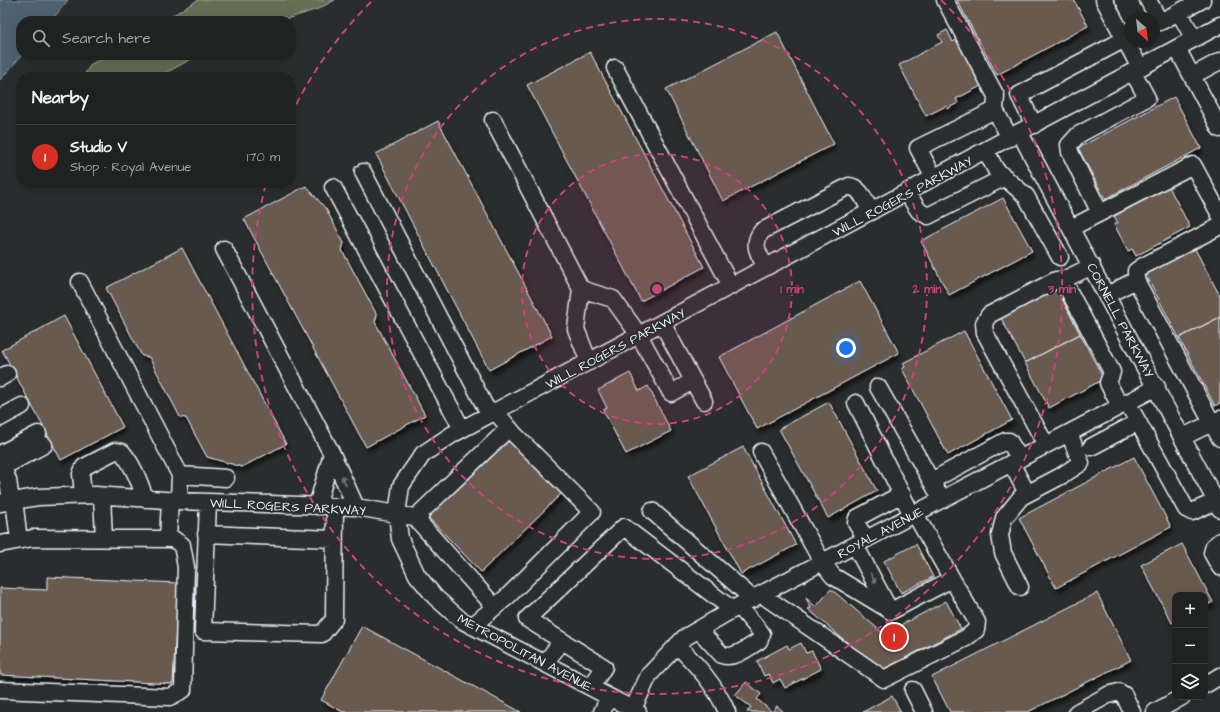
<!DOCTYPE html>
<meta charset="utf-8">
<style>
body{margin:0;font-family:"Architects Daughter",sans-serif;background:#282a2a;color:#f1f3f6}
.controls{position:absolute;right:12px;bottom:12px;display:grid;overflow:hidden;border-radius:8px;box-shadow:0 4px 16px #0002}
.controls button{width:36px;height:36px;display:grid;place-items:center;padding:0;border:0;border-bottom:1px solid #3d3f40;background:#202222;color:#f1f3f6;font:20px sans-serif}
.compass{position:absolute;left:1124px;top:12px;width:36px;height:36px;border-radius:50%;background:#202222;box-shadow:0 4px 16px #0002;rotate:152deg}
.you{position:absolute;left:846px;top:348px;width:14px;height:14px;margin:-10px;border:3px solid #fff;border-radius:50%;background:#1a73e8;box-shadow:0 0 0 6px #1a73e833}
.badge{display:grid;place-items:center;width:26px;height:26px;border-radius:50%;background:#d93025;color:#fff;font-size:13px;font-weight:700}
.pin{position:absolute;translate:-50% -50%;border:2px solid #fff;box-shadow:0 1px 4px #0006}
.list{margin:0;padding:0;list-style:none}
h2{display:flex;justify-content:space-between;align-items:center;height:52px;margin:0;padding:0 16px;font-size:17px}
h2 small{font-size:13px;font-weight:400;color:#a2a4a5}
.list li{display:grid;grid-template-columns:26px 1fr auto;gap:12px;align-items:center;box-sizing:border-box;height:64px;padding:0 16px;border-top:1px solid #3d3f40}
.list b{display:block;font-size:15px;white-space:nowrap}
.list p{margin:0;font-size:13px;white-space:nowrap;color:#a2a4a5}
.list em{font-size:13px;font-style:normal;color:#a2a4a5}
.icon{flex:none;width:22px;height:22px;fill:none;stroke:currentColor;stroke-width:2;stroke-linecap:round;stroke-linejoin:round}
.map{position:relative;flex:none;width:1220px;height:712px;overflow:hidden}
.search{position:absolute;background:#202222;box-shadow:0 4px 16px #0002;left:16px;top:16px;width:280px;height:44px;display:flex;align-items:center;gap:10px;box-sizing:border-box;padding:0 14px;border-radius:16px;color:#a2a4a5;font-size:15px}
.panel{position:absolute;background:#202222;box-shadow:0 4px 16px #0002;left:16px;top:72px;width:280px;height:116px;border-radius:16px}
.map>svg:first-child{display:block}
.green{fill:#666d53;stroke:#a7afa6}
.water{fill:#4f6272;stroke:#8c9ba8}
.building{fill:#695a50;stroke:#e8f1f8;filter:url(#shadow)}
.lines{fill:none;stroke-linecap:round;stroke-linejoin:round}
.minor-casing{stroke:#e8f1f8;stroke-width:19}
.minor{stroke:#2a2d2e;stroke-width:16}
.oneway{fill:#6c7275}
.ring{fill:none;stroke:#ca437a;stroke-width:2;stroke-dasharray:7 5}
.labels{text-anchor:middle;stroke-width:3.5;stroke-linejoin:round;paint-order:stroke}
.street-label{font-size:13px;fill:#e8f1f8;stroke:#2a2d2e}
.centre{fill:#ca437a;stroke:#2a2d2e;stroke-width:2}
.ring-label{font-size:12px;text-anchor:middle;font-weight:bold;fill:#ca437a;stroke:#2a2d2e;stroke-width:3.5;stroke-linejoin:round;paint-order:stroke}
</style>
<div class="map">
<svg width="1220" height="712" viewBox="0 0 1220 712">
<defs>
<filter id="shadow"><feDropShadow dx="2.5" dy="4.5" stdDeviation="2" flood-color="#0009"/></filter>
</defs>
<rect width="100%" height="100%" fill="#2a2d2e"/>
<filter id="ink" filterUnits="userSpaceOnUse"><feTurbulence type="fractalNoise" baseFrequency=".025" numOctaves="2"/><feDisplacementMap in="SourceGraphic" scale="8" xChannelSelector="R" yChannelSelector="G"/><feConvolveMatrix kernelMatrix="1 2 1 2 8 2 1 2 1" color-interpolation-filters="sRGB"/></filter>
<g filter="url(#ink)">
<path class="green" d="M198 0H335L318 9 280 21H163Z
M109 55H199L158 77H83L91 64Z"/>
<path class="water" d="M0 0H68L51 21H21L22 55 0 80Z"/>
<path class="building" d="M957 0H1074L1088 26 997 75Z
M947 30 953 42 957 39 981 86 956 99 958 103 947 109 946 106 926 116 899 65 942 42 938 35Z
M777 32 834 144 723 201 666 89Z
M590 52 704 267 641 301 527 85Z
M1174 97 1201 148 1105 199 1078 148Z
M438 121 552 336 489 370 376 154Z
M306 186 326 209 344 243 342 250 377 315 375 322 425 415 366 447 244 219Z
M1169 187 1190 227 1136 256 1132 249 1128 251 1114 224 1118 223 1114 216Z
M1003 198 1032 251 949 295 921 241Z
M1193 245 1220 296V317L1179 338 1144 271Z
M182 248 286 444 242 467 207 457 186 418 180 417 149 357 142 356 106 288Z
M860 281 899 353 757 429 719 357Z
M1057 289 1080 334 1025 363 1001 318Z
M64 316 123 427 61 460 2 350Z
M1220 317V403L1215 406 1179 338Z
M964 331 1012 420 948 455 902 369 905 367 903 363Z
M1080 334 1104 379 1049 408 1025 363Z
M630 373 639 391 648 386 671 431 626 454 603 410 607 408 598 390Z
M829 402 877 491 828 518 779 429Z
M508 437 563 492 481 572 427 516Z
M743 447 796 545 741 574 688 476Z
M1134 457 1171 527 1056 588 1019 518Z
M916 544 933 577 901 593 884 561Z
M1182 544 1213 602 1205 606V595H1175V622L1172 623 1141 565Z
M47 577 178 583 173 684 0 675V588L47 590Z
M831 589 884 634 946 601 961 629 880 671 808 609 811 608 806 598 816 607Z
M1097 593 1131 660 1028 712H950L932 677Z
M362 626 521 712H343L321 700Z
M801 643 806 653 812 651 821 669 785 688 780 679 773 683 769 674 764 676 757 661 787 645 789 649Z
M746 682 761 694 757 699 772 712H747L751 707 735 695Z
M892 696 901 712H863Z
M777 706 784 712H772Z"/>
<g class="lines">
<defs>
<path id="minor" d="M945 0 996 96 995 110 1010 138
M1104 0 1140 68
M1148 0 1160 22 1202 0
M1179 12 1194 39
M1177 48 1220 129
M615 68 731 286
M1192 76 1220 61
M493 120 581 289
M1034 125 1019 95 1125 39
M1020 133 1220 509
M986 151 996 170 1026 196 1060 257
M363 172 489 414
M934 178 918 148 995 110
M333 187 462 429
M907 193 919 211 928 216 1005 177
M1100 213 1070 152 1069 145 1078 135 1147 98 1133 72
M1220 226 1143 266 1136 271V280L1220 438
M1071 228 1193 165 1220 215
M224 249 332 454 356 507
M766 267C759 255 751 244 762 231L849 186C861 187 865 202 871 212
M1063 280 1092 266
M80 282 180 475 179 501
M1107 295 1136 280
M662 323 704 401
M589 362 576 329 581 289 613 299 639 335 671 393 693 381
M0 378 7 374
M878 387 942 500
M1127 402 1186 509 1192 512 1216 501
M856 403 912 515
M0 418 22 406
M1183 437 1220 419
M1046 445 985 333 984 323 989 315 1056 280H1063L1112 372 1108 383 1120 406
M1091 447 1138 422
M761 452 822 562 833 576 891 611 952 579 915 514
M0 454 38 434
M0 461 8 480 11 501
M1011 463 1027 493
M3 467 44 445
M180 475 226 478
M931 481 1005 441H1009L1020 459
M83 495 81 474 84 467 115 451 122 452C133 465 140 482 145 499
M102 496 104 538
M14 500 19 540
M208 502 203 631 322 634 334 619 335 507
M0 503 38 497 95 495 179 501 356 507 420 518
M317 506 332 454
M652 511 753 599
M206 534 334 539
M168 539 170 500
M866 539 856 523 857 518 902 494
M1220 541 1214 546 1212 553 1220 567
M0 544 33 538 173 539 182 545 186 567 183 690 170 697 0 690
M855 545 890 611
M1020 587 1003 553 1000 535 1004 518 1021 497 1061 476 1081 463 1069 433
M761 594 884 679 966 638 976 630 977 622 952 579
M495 607 419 522 421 512 509 428
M472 626 507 597 592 512 515 435 495 411
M699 630 722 655C734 660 749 647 759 641L762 634 759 630 739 606
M677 645C697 665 716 686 727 712
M545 663 562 641
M1205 685 1220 676
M591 687 604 667 527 619 624 527 733 610
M913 690 924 712
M633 709 649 675 684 638 742 604 1157 387
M602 712 609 697
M638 712 461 620 435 597 417 575 400 539 397 514 401 486 423 454 453 434 1220 25
M1077 712 1108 695 1119 692 1124 695 1132 712
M1155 712 1182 697"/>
</defs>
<use href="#minor" class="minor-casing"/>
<use href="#minor" class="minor"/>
</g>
<defs><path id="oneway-solid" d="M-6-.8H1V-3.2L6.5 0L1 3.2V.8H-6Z"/></defs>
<g class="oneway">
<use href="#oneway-solid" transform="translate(344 481) rotate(-114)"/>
<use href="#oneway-solid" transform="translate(873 578) rotate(62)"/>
</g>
</g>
<circle cx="657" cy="289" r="135" fill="#ca437a" fill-opacity=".12"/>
<g class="ring">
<circle cx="657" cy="289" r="135"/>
<circle cx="657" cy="289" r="270"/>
<path d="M291 115A405 405 0 0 1 373 0M941 0A405 405 0 1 1 266 184"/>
</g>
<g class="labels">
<g class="street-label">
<text transform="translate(902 196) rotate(-28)" y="5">WILL ROGERS PARKWAY</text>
<text transform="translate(1121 320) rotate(62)" y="5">CORNELL PARKWAY</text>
<text transform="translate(615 348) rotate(-28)" y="5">WILL ROGERS PARKWAY</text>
<text transform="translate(288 506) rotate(3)" y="5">WILL ROGERS PARKWAY</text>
<text transform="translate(880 532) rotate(-28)" y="5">ROYAL AVENUE</text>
<text transform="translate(525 652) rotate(28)" y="5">METROPOLITAN AVENUE</text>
</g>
</g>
<circle cx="657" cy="289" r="6" class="centre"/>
<g class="ring-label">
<text x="792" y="293">1 min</text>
<text x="927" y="293">2 min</text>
<text x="1062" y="293">3 min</text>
</g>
</svg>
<div class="controls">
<button>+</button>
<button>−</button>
<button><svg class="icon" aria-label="layers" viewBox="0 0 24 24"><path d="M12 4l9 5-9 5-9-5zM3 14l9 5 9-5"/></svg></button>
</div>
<svg class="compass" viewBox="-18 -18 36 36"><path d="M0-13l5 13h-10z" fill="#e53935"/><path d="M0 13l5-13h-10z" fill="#a2a4a5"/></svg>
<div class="you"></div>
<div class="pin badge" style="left:894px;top:637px">1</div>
<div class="search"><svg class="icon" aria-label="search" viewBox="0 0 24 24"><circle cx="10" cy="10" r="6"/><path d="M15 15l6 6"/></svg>Search here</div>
<section class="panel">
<h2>Nearby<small></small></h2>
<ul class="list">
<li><span class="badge">1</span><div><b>Studio V</b><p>Shop · Royal Avenue</p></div><em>170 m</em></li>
</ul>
</section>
</div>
